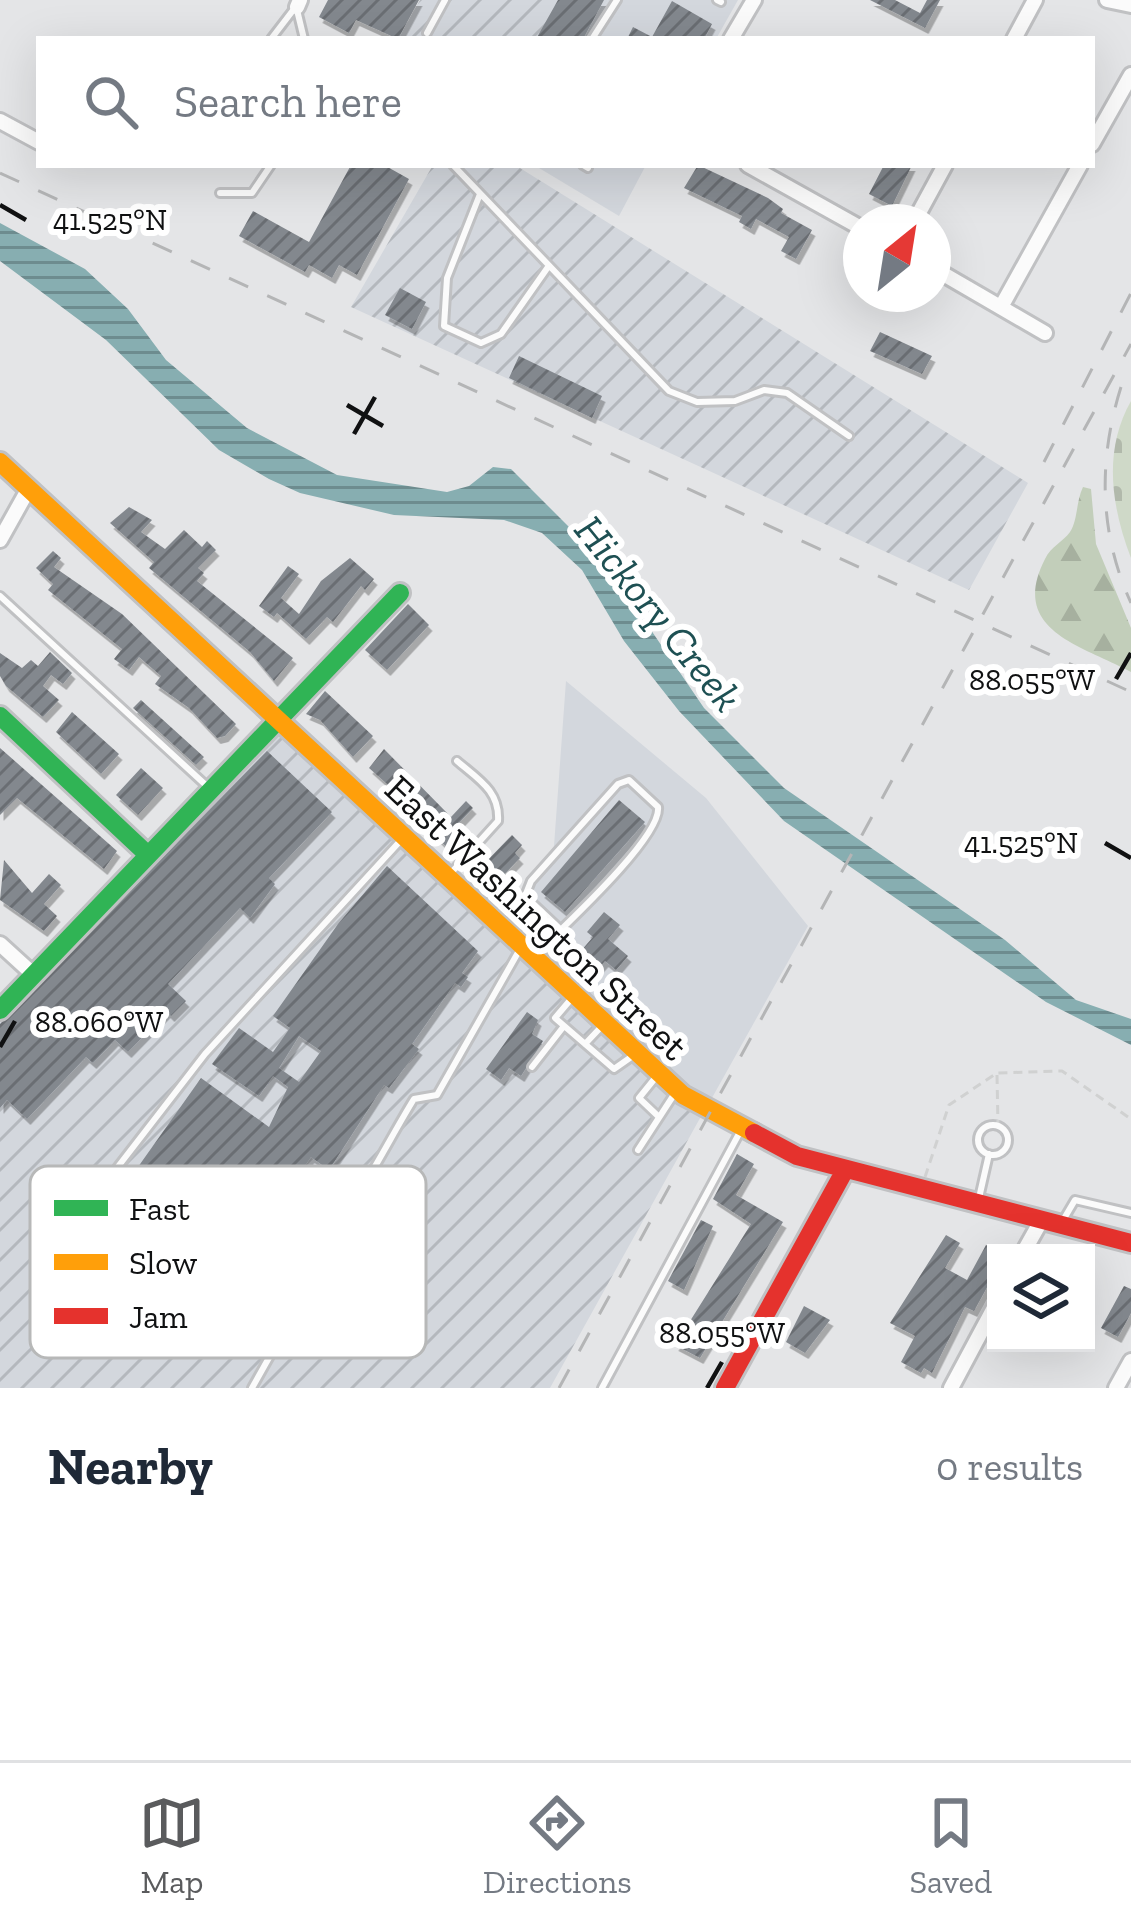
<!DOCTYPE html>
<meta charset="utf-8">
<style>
body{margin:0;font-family:"Zilla Slab",serif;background:#f2f2f3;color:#1f2937}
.controls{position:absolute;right:36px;bottom:36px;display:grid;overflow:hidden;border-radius:0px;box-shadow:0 12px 48px #0002}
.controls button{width:108px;height:108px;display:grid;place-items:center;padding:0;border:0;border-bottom:3px solid #e0e1e3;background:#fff;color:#1f2937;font:60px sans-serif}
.compass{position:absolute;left:843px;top:204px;width:108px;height:108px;border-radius:50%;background:#fff;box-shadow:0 12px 48px #0002;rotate:30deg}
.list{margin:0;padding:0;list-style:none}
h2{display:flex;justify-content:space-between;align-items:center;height:156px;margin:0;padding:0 48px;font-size:51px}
h2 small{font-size:39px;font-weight:400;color:#747a83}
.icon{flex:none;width:66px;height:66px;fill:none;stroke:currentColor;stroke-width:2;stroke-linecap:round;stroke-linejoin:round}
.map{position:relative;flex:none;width:1131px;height:1388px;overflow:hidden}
.search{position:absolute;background:#fff;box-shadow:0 12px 48px #0002;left:36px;right:36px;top:36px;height:132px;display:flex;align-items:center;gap:30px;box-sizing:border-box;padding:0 42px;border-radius:0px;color:#747a83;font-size:45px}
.sheet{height:372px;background:#fff}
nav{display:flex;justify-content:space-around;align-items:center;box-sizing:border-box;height:168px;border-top:3px solid #e0e1e3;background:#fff;font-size:33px;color:#747a83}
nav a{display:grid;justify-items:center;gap:6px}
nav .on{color:#5a5b5d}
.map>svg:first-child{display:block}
.built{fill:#d3d7dd}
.industrial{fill:url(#industrial-furrows)}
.forest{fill:url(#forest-firs)}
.cemetery{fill:url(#cemetery-stones)}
.water{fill:url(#water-rules)}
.building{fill:url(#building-hatch);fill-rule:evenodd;filter:url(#shadow)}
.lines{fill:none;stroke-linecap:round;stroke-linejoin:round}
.lane-casing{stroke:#c0c1c3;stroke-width:12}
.street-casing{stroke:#c0c1c3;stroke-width:20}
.fast-casing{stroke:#c0c1c3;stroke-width:24}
.slow-casing{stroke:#c0c1c3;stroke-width:24}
.jam-casing{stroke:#c0c1c3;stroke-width:24}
.path{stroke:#d0d1d1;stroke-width:3;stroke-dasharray:9 6;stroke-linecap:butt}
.lane{stroke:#fbfbfb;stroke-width:6}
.street{stroke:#fbfbfb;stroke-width:14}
.fast{stroke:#30b455;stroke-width:18}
.slow{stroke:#ff9f0a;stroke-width:18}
.jam{stroke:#e5322d;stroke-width:18}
.rail{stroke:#b4b5b6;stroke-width:3;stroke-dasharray:21 21;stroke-linecap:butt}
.ticks{fill:none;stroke:#101112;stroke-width:4.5}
.labels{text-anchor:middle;stroke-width:12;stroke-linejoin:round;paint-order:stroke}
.street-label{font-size:39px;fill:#101112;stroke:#fff}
.water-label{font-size:42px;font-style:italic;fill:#1e5053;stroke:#fff}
.key{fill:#fff;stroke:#b7b8b8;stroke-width:3}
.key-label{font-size:33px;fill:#101112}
.ticks-label{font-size:30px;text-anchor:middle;fill:#101112;stroke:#fff;stroke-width:12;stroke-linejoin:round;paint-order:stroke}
</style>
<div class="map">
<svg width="1131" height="1388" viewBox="0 0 1131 1388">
<defs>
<pattern id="industrial-furrows" width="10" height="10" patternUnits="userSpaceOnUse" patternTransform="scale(3)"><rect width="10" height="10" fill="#d3d7dd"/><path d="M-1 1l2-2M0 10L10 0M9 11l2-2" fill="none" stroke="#b4b8bd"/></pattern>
<pattern id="forest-firs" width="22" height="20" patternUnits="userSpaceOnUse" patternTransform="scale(3)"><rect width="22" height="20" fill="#c2ceba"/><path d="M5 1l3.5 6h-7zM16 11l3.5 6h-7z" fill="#a6b09f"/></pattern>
<pattern id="cemetery-stones" width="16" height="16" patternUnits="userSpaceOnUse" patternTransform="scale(3)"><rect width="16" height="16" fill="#cfd9c8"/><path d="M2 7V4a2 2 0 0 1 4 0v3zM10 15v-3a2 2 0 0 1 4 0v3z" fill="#b1b9ab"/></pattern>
<pattern id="water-rules" width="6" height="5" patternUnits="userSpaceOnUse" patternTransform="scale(3)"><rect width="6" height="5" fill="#87aeb1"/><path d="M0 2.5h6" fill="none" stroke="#6d8c8f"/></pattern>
<pattern id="building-hatch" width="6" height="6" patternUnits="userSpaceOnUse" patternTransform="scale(3)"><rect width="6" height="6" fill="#83888e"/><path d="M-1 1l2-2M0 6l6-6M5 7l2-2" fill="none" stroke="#6a6e73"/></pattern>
<filter id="shadow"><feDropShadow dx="3.5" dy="6" stdDeviation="0" flood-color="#0004"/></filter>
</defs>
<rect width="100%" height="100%" fill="#e4e5e7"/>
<path class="built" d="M608 0H738L716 39H586Z
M534 165H646L619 216Z
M566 681 706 798 808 926 708 1105 498 925 554 846Z"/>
<path class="industrial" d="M420 0H608L586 39H398Z
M433 165H515L1028 483 969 590 351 307Z
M278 729 644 1069 704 1111 550 1388H0V1011Z"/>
<path class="forest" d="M1083 487 1091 489 1096 544 1131 628V672C1083 646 1008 631 1045 559 1051 546 1063 542 1070 532 1078 520 1076 501 1083 487Z"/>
<path class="cemetery" d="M1131 401V558C1111 506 1103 450 1131 401Z"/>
<path class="water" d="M0 223 85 269 128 309 166 360 247 428 337 475 447 492 469 486 493 467 511 469 606 564 704 708 784 788 1005 940 1076 1000 1131 1019V1045L1046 1002 784 821 679 711 624 641 582 570 542 533 504 520 394 515 300 493 269 479 219 450 106 340 0 261Z"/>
<path class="building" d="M328 0H419L398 39 356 20 349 33 319 17Z
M558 0H604L583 39H536Z
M870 0H895L920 13 927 0H940L925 28Z
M672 1 712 24 704 39H627L633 27 652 37Z
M351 165H384L409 179 357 275 339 265 332 278 309 265 305 272 239 236 253 211 309 242Z
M698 165 768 198 783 209 781 213 812 230 796 259 781 251 789 237 756 219 751 229 739 222 742 216 684 188Z
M884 165H912L892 206 869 194Z
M400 288 426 302 412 329 385 315Z
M880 332 932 356 922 374 870 351Z
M519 356 602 396 592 418 509 378Z
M129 507 152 520 141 532 165 549 184 530 202 547 207 541 216 550 198 568 204 573 197 581 293 658 274 681 250 652 149 568 154 562 110 523Z
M53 551 61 558 54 567 122 614 236 724 225 736 217 738 189 708 155 684 161 676 139 657 129 670 114 659 122 649 48 590 53 584 36 568Z
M350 558 374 579 365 590 361 586 333 622 327 617 306 639 277 613 274 617 259 606 288 566 299 574 281 598 299 614 321 581Z
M408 604 429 625 387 670 365 650Z
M50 652 72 673 63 684 51 675 43 686 59 700 43 717 6 686 0 676V653L22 668 31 660 38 666Z
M325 691 373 736 353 757 320 720 306 714Z
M141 700 204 757 196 765 133 708Z
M72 712 119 754 101 774 56 732Z
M0 748 117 851 104 869 17 798 0 815Z
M384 749 451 817 466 801 473 808 457 825 473 838 455 855 427 828 431 823 369 768Z
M267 751 332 812 269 878 275 884 250 918 240 908 168 984 186 1001 171 1016 167 1012 128 1052 115 1040 93 1063 86 1057 27 1119 7 1100 0 1108V1024Z
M141 768 163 788 138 815 116 795Z
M619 800 645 822 565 912 541 892Z
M512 835 522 845 515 853 520 858 498 881 482 866Z
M4 860 32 893 49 874 61 885 44 904 57 916 44 931 0 900Z
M387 866 478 951 462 973 468 977 461 987 455 983 412 1044 419 1049 389 1088 384 1085 329 1170 311 1157 295 1180 280 1169 270 1185 291 1200 257 1247 265 1253 258 1262 250 1256 244 1266 174 1217 149 1252 104 1215 201 1078 269 1127 288 1087 273 1076 259 1096 212 1064 239 1028 273 1052 290 1028 273 1016 338 924ZM299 1036 321 1051 299 1082 279 1068Z
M604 912 620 925 608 939 628 956 616 970 605 961 592 976 566 954 573 946 580 952 593 937 587 932Z
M527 1012 538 1020 532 1034 543 1041 521 1076 509 1068 501 1080 486 1069Z
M737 1154 754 1164 736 1195 783 1222 700 1358 675 1345 751 1224 713 1199Z
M701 1220 713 1226 684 1290 668 1281Z
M946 1235 960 1243 945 1268 967 1280 986 1245 996 1250V1271L974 1311 965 1307 932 1373 924 1368 921 1373 901 1362 915 1336 890 1323Z
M1124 1286 1131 1289V1313L1118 1337 1101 1328Z
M804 1306 830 1320 805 1353 786 1342Z"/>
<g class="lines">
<defs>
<path id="lane" d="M717 0 721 2
M297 10 304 39
M427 33 445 0
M271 39 294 9
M592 39 617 0
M453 165 669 391 697 402 735 401 764 390 787 393 849 436
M583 165 588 168
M220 193H252L271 165
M480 194 447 278 444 326 481 343 501 334 548 267
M0 596 209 788
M402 839 205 1054 93 1199C80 1233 85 1256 118 1275 154 1297 193 1320 238 1313 311 1302 377 1158 414 1099L437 1095 520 949
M451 873 498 821C500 791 478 779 457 761
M537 953C562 928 662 837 658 807L629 780 618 784 531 881 525 896 560 929
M572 998 555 1018 614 1069 634 1055
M585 1044 602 1026
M532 1067 564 1026
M656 1077 639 1098 659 1117
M978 1140a15 15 0 1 1 30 0a15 15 0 1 1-30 0Z
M638 1150 675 1093
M979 1198 989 1154
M1062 1222 1075 1200 1131 1213
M252 1388 284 1331 310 1267
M602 1388 741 1130"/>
<path id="street" d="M1107 0 1131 5
M297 7 300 0
M731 39 754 0
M1014 39 1035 0
M0 121 39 142
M1092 144 1131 75
M748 165 861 228
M914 222 945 165
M933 268 1045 333
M1001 307 1080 165
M0 540 28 490
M0 944 34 975
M1023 1253 1041 1221
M951 1388 996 1304
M1116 1388 1131 1361"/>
<path id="fast" d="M0 716 147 854
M0 1010 400 593"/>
<path id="slow" d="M0 462 683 1095 754 1133"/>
<path id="jam" d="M754 1133 797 1156 1131 1243
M725 1388 845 1170"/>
</defs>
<use href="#lane" class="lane-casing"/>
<use href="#street" class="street-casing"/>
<use href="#fast" class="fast-casing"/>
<use href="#slow" class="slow-casing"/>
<use href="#jam" class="jam-casing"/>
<path class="path" d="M997 1075 998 1126
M925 1177 949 1105 997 1073 1062 1071 1131 1119"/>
<use href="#lane" class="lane"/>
<use href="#street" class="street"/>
<use href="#fast" class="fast"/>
<use href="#slow" class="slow"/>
<use href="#jam" class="jam"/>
<path class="rail" d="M0 173 1131 692
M1121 387C1098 460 1099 533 1131 603
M1044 462 1131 293
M559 1388 1131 344"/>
</g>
<path class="ticks" d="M0 205 26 220M347 405 383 426M354 434 375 397M1116 679 1131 653M1105 843 1131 858M0 1047 15 1021M707 1388 722 1362"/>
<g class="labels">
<g class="street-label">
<text transform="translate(537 917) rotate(43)" y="14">East Washington Street</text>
</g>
<g class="water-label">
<text transform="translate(659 613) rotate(51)" y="15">Hickory Creek</text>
</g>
</g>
<rect x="30" y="1166" width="396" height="192" rx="18" class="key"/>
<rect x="54" y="1200" width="54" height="16" fill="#30b455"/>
<rect x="54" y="1254" width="54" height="16" fill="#ff9f0a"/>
<rect x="54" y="1308" width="54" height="16" fill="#e5322d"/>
<g class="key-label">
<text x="129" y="1220">Fast</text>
<text x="129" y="1274">Slow</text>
<text x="129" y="1328">Jam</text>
</g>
<g class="ticks-label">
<text x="110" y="230">41.525°N</text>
<text x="1032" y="690">88.055°W</text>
<text x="1021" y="853">41.525°N</text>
<text x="99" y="1032">88.060°W</text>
<text x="722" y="1343">88.055°W</text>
</g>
</svg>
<div class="controls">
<button><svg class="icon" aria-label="layers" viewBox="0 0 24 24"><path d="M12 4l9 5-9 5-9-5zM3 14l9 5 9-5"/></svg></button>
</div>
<svg class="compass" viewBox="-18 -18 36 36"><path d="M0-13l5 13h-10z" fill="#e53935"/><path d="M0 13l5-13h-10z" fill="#747a83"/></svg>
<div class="search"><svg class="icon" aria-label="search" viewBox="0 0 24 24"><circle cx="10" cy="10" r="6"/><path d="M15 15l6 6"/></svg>Search here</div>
</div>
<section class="sheet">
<h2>Nearby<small>0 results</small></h2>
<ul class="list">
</ul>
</section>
<nav>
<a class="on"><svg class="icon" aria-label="map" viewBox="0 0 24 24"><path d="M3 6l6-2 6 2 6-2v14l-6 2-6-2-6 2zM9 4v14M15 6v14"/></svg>Map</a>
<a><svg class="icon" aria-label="directions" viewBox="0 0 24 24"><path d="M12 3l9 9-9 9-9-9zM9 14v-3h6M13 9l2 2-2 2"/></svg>Directions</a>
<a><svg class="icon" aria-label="saved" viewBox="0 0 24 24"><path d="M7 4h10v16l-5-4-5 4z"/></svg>Saved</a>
</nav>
